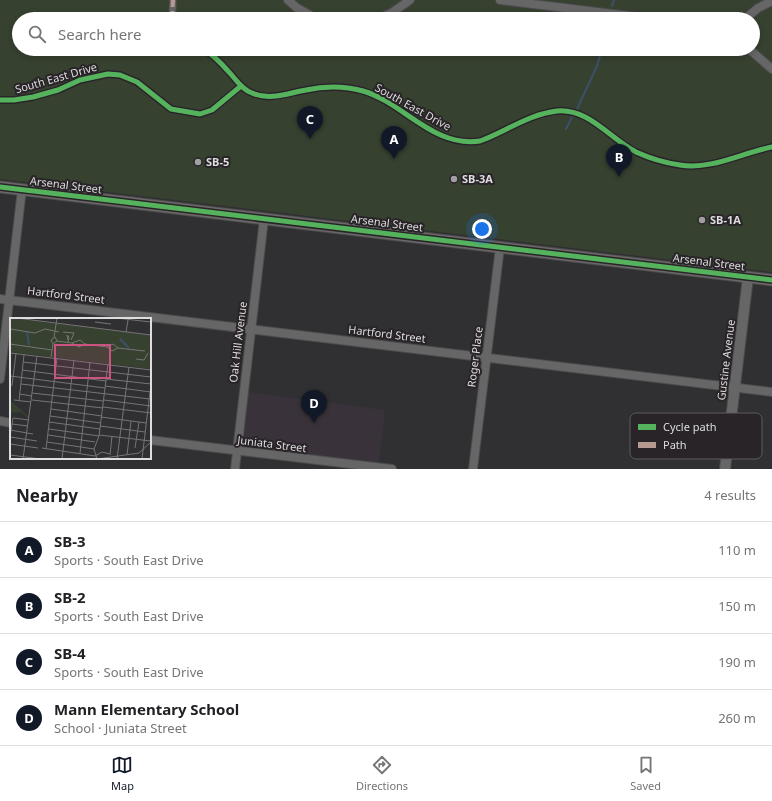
<!DOCTYPE html>
<meta charset="utf-8">
<style>
body{margin:0;font-family:"Noto Sans",sans-serif;background:#f6f6f6;color:#202124}
.you{position:absolute;left:482px;top:229px;width:14px;height:14px;margin:-10px;border:3px solid #fff;border-radius:50%;background:#1a73e8;box-shadow:0 0 0 6px #1a73e833}
.badge{display:grid;place-items:center;width:26px;height:26px;border-radius:50%;background:#111827;color:#fff;font-size:13px;font-weight:700}
.pin{position:absolute;translate:-50% -33px;filter:drop-shadow(0 1px 2px #0008)}
.pin::after{content:'';position:absolute;top:21px;width:14px;height:12px;background:inherit;clip-path:polygon(0 0,100% 0,50% 100%)}
.list{margin:0;padding:0;list-style:none}
h2{display:flex;justify-content:space-between;align-items:center;height:52px;margin:0;padding:0 16px;font-size:17px}
h2 small{font-size:13px;font-weight:400;color:#757577}
.list li{display:grid;grid-template-columns:26px 1fr auto;gap:12px;align-items:center;box-sizing:border-box;height:56px;padding:0 16px;border-top:1px solid #e0e0e0}
.list b{display:block;font-size:15px;white-space:nowrap}
.list p{margin:0;font-size:13px;white-space:nowrap;color:#757577}
.list em{font-size:13px;font-style:normal;color:#757577}
.icon{flex:none;width:22px;height:22px;fill:none;stroke:currentColor;stroke-width:2;stroke-linecap:round;stroke-linejoin:round}
.map{position:relative;flex:none;width:772px;height:469px;overflow:hidden}
.search{position:absolute;background:#fff;box-shadow:0 2px 6px #0003;left:12px;right:12px;top:12px;height:44px;display:flex;align-items:center;gap:10px;box-sizing:border-box;padding:0 14px;border-radius:22px;color:#757577;font-size:15px}
.sheet{height:276px;background:#fff}
nav{display:flex;justify-content:space-around;align-items:center;box-sizing:border-box;height:56px;border-top:1px solid #e0e0e0;background:#fff;font-size:11px;color:#757577}
nav a{display:grid;justify-items:center;gap:2px}
nav .on{color:#111827}
.map>svg:first-child{display:block}
.built{fill:#39323a}
.green{fill:#364130;fill-rule:evenodd}
.lines{fill:none;stroke-linecap:round;stroke-linejoin:round}
.stream{stroke:#3a5169;stroke-width:2}
.pedestrian-casing{stroke:#4c4b4d;stroke-width:8}
.minor-casing{stroke:#4c4b4d;stroke-width:10}
.tertiary-casing{stroke:#4c4b4d;stroke-width:12}
.secondary-casing{stroke:#4c4b4d;stroke-width:13}
.pedestrian{stroke:#676667;stroke-width:6}
.minor{stroke:#676667;stroke-width:8}
.tertiary{stroke:#676667;stroke-width:10}
.secondary{stroke:#6a6767;stroke-width:11}
.quiet{stroke:#b69a8f;stroke-width:4;stroke-dasharray:8 4;stroke-linecap:butt}
.cycleway-casing{stroke:#282428;stroke-width:8}
.cycleway{stroke:#56b35d;stroke-width:5}
.poi-dot{fill:#a19fa1;stroke:#282428;stroke-width:1.5}
.labels{text-anchor:middle;stroke-width:4;stroke-linejoin:round;paint-order:stroke}
.street-label{font-size:11px;fill:#dedcde;stroke:#282428}
.poi-label{font-size:11px;font-weight:bold;fill:#dedcde;stroke:#282428;text-anchor:start}
.inset-river{fill:none;stroke:#3a5169;stroke-width:2}
.inset-road{fill:none;stroke:#767476;stroke-width:1}
.view{fill:#ca5382;fill-opacity:0.15;stroke:#ca5382;stroke-width:2}
.inset-edge{fill:none;stroke:#dedcde;stroke-width:2}
.key{fill:#282428;stroke:#5f5b5f;stroke-width:1}
.key-label{font-size:11px;fill:#dedcde}
</style>
<div class="map">
<svg width="772" height="469" viewBox="0 0 772 469">
<rect width="100%" height="100%" fill="#302f31"/>
<path class="built" d="M248 392 385 410 379 464 246 447 243 444V436Z"/>
<path class="green" d="M0 0H772V272L0 179ZM19 19H753V49H19Z"/>
<g class="lines">
<path class="stream" d="M612 6 614 0
M577 109 597 66 602 49
M566 129 572 117"/>
<defs>
<path id="pedestrian" d="M172 19 173 0
M203 49C212 54 221 63 228 71 236 79 241 89 252 93 270 101 288 93 306 90 324 86 345 86 363 91 404 103 433 148 480 141 505 132 529 114 557 111 589 108 610 139 636 152 649 158 666 163 680 165 712 170 741 153 772 147
M0 100H14L33 97 58 90 80 80 108 74 120 75 137 82 171 109 200 114 212 110 241 86"/>
<path id="minor" d="M288 0 297 8 317 19
M500 0 654 19
M378 19 393 12 410 0
M745 19 758 8 772 1
M749 49 772 69
M0 299 772 392
M0 379 22 189
M0 421 11 423
M150 440 392 469
M235 469 264 219
M473 469 500 247"/>
<path id="tertiary" d="M725 469 748 277"/>
<path id="secondary" d="M0 187 772 280"/>
</defs>
<use href="#pedestrian" class="pedestrian-casing"/>
<use href="#minor" class="minor-casing"/>
<use href="#tertiary" class="tertiary-casing"/>
<use href="#secondary" class="secondary-casing"/>
<use href="#pedestrian" class="pedestrian"/>
<use href="#minor" class="minor"/>
<use href="#tertiary" class="tertiary"/>
<use href="#secondary" class="secondary"/>
<path class="quiet" d="M172 19 173 0"/>
<defs>
<path id="cycleway" d="M203 49C212 54 221 63 228 71 236 79 241 89 252 93 270 101 288 93 306 90 324 86 345 86 363 91 404 103 433 148 480 141 505 132 529 114 557 111 589 108 610 139 636 152 649 158 666 163 680 165 712 170 741 153 772 147
M0 100H14L33 97 58 90 80 80 108 74 120 75 137 82 171 109 200 114 212 110 241 86
M0 187 772 280"/>
</defs>
<use href="#cycleway" class="cycleway-casing"/>
<use href="#cycleway" class="cycleway"/>
</g>
<g class="poi-dot">
<circle cx="198" cy="162" r="4"/>
<circle cx="454" cy="179" r="4"/>
<circle cx="702" cy="220" r="4"/>
</g>
<g class="labels">
<g class="street-label">
<text transform="translate(56 78) rotate(-16)" y="4">South East Drive</text>
<text transform="translate(413 107) rotate(29)" y="4">South East Drive</text>
<text transform="translate(66 185) rotate(7)" y="4">Arsenal Street</text>
<text transform="translate(387 223) rotate(7)" y="4">Arsenal Street</text>
<text transform="translate(709 262) rotate(7)" y="4">Arsenal Street</text>
<text transform="translate(66 295) rotate(7)" y="4">Hartford Street</text>
<text transform="translate(387 334) rotate(7)" y="4">Hartford Street</text>
<text transform="translate(238 342) rotate(-83)" y="4">Oak Hill Avenue</text>
<text transform="translate(475 357) rotate(-83)" y="4">Roger Place</text>
<text transform="translate(726 360) rotate(-83)" y="4">Gustine Avenue</text>
<text transform="translate(272 444) rotate(7)" y="4">Juniata Street</text>
</g>
<g class="poi-label">
<text x="206" y="166">SB-5</text>
<text x="462" y="183">SB-3A</text>
<text x="710" y="224">SB-1A</text>
</g>
</g>
<g transform="translate(10 318)">
<rect width="141" height="141" fill="#302f31"/>
<path d="M0 0 141 17V51L0 34ZM0 82 19 99V101L11 94 0 95Z" fill="#364130"/>
<path class="inset-river" d="M17 14 19 27M110 21 119 30"/>
<path class="inset-road" d="M6 0 141 17M106 0 141 4M85 4 101 6M0 11 25 15 35 11 49 14M53 14 64 15 61 22M116 14 118 2M44 19 47 0M47 23 62 25M58 24 59 19 57 17 58 22M0 26 42 32M75 26 69 29 62 25 70 22 75 26 97 29M108 30 102 33 97 29 103 26 108 30 135 33M0 35 141 52M41 39 43 26 41 22 45 19 47 23 43 26M126 41 134 42 138 35M13 44 141 59M12 52 96 63M0 58 95 70M96 61 141 66M11 66 140 81M2 68 6 35M95 68 141 74M22 75 93 83M9 76 22 78M4 82 21 84M22 82 93 90M94 82 141 88M9 83 14 37M93 89 141 95M41 91 92 98M40 98 91 105M91 99 136 105M39 104 90 111M2 106 18 108M90 108 135 114M39 111 89 118M0 112 23 116M38 117 85 124M89 117 141 123M0 119 3 100 19 102M0 119 27 123M37 124 84 131M0 126 28 130M32 130 85 138 92 134 100 136M125 130 129 104M36 131 47 40M70 135 80 44M0 137 31 141M100 137 102 118M117 137 121 103M13 141 27 38M52 141 64 42M87 141 84 131 89 118 98 46M87 141 129 135 141 124M107 141 119 49M132 141 141 66"/>
<path class="view" d="M45 27H100V60H45Z"/>
<rect width="141" height="141" class="inset-edge"/>
</g>
<rect x="630" y="413" width="132" height="46" rx="6" class="key"/>
<rect x="638" y="424" width="18" height="6" fill="#56b35d"/>
<rect x="638" y="442" width="18" height="6" fill="#b69a8f"/>
<g class="key-label">
<text x="663" y="431">Cycle path</text>
<text x="663" y="449">Path</text>
</g>
</svg>
<div class="you"></div>
<div class="pin badge" style="left:394px;top:159px">A</div>
<div class="pin badge" style="left:619px;top:177px">B</div>
<div class="pin badge" style="left:310px;top:139px">C</div>
<div class="pin badge" style="left:314px;top:423px">D</div>
<div class="search"><svg class="icon" aria-label="search" viewBox="0 0 24 24"><circle cx="10" cy="10" r="6"/><path d="M15 15l6 6"/></svg>Search here</div>
</div>
<section class="sheet">
<h2>Nearby<small>4 results</small></h2>
<ul class="list">
<li><span class="badge">A</span><div><b>SB-3</b><p>Sports · South East Drive</p></div><em>110 m</em></li>
<li><span class="badge">B</span><div><b>SB-2</b><p>Sports · South East Drive</p></div><em>150 m</em></li>
<li><span class="badge">C</span><div><b>SB-4</b><p>Sports · South East Drive</p></div><em>190 m</em></li>
<li><span class="badge">D</span><div><b>Mann Elementary School</b><p>School · Juniata Street</p></div><em>260 m</em></li>
</ul>
</section>
<nav>
<a class="on"><svg class="icon" aria-label="map" viewBox="0 0 24 24"><path d="M3 6l6-2 6 2 6-2v14l-6 2-6-2-6 2zM9 4v14M15 6v14"/></svg>Map</a>
<a><svg class="icon" aria-label="directions" viewBox="0 0 24 24"><path d="M12 3l9 9-9 9-9-9zM9 14v-3h6M13 9l2 2-2 2"/></svg>Directions</a>
<a><svg class="icon" aria-label="saved" viewBox="0 0 24 24"><path d="M7 4h10v16l-5-4-5 4z"/></svg>Saved</a>
</nav>
